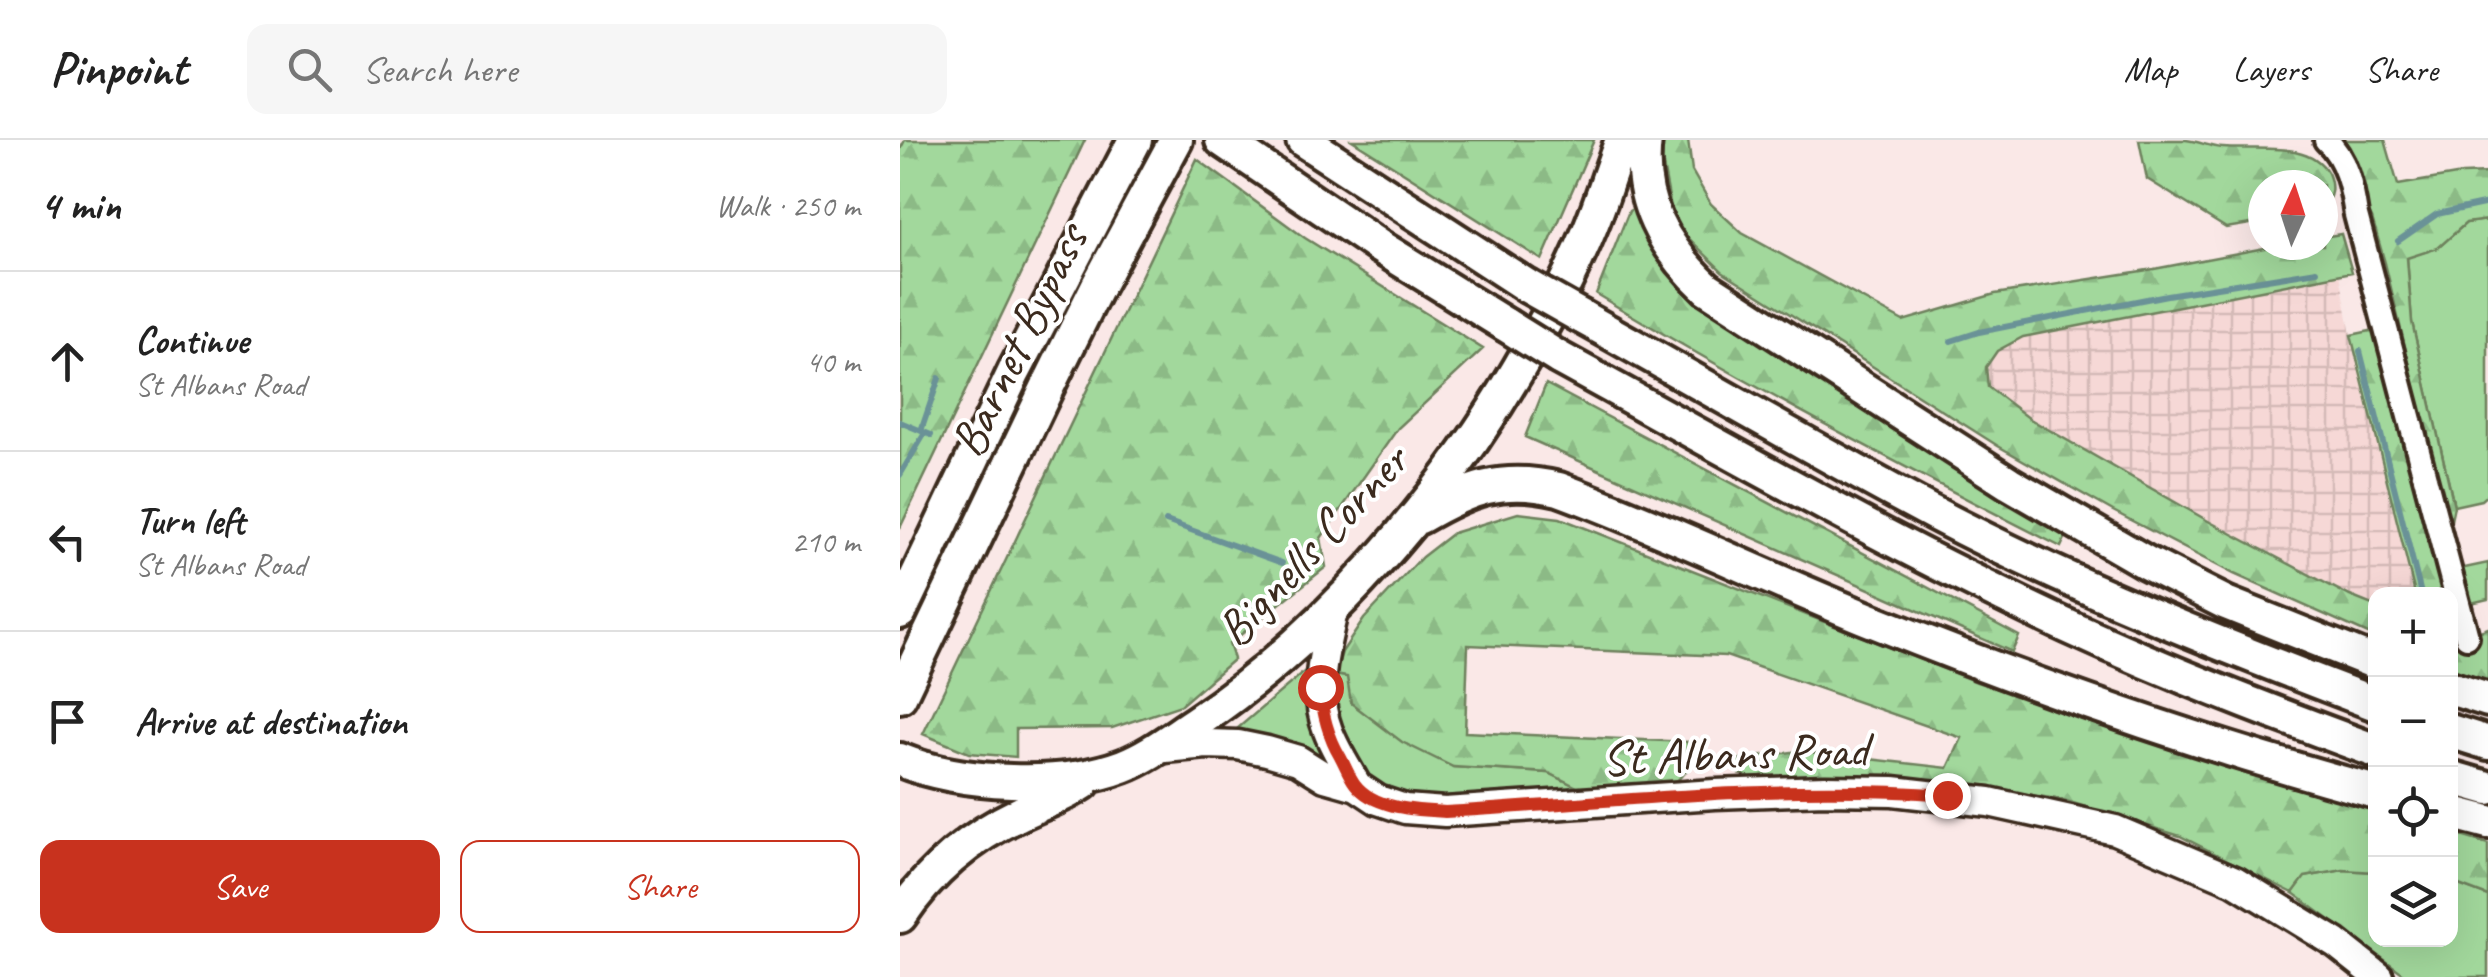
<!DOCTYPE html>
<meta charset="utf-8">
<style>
body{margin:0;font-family:Caveat,sans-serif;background:#f6f6f6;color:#222}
.controls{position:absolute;right:30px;bottom:30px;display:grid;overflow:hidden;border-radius:20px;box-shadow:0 10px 40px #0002}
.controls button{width:90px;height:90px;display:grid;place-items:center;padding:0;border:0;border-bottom:2px solid #e0e0e0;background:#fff;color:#222;font:50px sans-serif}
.compass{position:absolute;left:1348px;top:30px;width:90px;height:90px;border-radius:50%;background:#fff;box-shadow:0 10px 40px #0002;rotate:3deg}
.stop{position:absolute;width:30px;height:30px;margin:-22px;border:8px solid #c8321e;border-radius:50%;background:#fff}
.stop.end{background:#c8321e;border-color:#fff;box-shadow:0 2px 10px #0008}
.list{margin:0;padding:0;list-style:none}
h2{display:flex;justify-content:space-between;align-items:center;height:130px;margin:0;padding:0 40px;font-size:42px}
h2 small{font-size:32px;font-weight:400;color:#767676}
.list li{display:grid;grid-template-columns:65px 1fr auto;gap:30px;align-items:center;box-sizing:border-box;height:180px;padding:0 40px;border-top:2px solid #e0e0e0}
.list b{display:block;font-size:38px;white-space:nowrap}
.list p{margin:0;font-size:32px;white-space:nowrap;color:#767676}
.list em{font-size:32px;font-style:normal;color:#767676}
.actions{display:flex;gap:20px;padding:30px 40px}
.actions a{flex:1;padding:22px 0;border:2px solid #c8321e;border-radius:20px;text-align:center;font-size:35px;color:#c8321e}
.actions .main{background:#c8321e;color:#fff}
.icon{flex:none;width:55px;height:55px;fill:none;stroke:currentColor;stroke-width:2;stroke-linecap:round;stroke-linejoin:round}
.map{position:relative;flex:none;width:1588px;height:837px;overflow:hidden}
header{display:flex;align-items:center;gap:60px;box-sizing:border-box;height:140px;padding:0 50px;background:#fff;border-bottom:2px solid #e0e0e0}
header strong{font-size:48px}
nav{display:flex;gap:55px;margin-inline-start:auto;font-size:35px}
.search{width:700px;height:90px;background:#f6f6f6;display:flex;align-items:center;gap:25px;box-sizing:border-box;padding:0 35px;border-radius:20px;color:#767676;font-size:38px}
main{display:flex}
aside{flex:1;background:#fff}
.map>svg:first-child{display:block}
.industrial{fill:url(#industrial-grid)}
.grass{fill:#a2d89c;stroke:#6e815d;stroke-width:2.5}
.forest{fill:url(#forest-firs);stroke:#6e815d;stroke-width:2.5}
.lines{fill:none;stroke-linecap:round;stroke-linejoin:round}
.stream{stroke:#6a9297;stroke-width:6}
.minor-casing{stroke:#3b2a1e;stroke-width:30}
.major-casing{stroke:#3b2a1e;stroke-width:35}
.highway-casing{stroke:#3b2a1e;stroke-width:40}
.minor{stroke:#fff;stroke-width:22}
.major{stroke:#fff;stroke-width:28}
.highway{stroke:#fff;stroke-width:32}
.highway-bridge-casing{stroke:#3b2a1e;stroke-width:40;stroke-linecap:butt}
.highway-bridge{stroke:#fff;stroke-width:32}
.route{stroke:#c8321e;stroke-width:12}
.labels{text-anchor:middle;stroke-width:8;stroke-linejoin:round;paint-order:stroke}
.street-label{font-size:50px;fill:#3b2a1e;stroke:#fff}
</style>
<header>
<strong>Pinpoint</strong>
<div class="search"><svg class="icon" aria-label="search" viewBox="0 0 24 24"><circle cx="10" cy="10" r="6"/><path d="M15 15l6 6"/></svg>Search here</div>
<nav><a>Map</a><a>Layers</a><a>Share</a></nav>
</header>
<main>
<aside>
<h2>4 min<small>Walk · 250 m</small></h2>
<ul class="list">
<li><svg class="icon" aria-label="ahead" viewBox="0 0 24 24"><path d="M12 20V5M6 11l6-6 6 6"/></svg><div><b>Continue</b><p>St Albans Road</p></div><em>40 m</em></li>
<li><svg class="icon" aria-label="left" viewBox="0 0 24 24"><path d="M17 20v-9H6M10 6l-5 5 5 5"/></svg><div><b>Turn left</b><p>St Albans Road</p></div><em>210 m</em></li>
<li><svg class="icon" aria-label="arrive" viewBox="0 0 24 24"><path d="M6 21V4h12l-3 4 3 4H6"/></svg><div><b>Arrive at destination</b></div></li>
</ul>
<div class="actions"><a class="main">Save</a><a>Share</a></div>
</aside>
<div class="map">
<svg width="1588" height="837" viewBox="0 0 1588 837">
<defs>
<pattern id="industrial-grid" width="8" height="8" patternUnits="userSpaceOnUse" patternTransform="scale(2.5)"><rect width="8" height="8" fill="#f6d8d6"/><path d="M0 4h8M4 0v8" fill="none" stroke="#d4bab7"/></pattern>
<pattern id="forest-firs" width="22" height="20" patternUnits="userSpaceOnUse" patternTransform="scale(2.5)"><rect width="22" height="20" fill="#a2d89c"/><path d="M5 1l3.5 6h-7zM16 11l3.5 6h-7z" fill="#8cba86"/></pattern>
</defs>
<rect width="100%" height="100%" fill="#fae8e7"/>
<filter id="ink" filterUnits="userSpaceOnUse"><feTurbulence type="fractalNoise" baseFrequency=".01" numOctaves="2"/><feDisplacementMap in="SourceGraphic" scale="20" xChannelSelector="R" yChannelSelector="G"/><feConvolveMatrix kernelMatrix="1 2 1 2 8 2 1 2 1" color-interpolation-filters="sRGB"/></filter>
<g filter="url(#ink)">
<path class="industrial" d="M1440 134 1451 195 1515 454H1476L1475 466 1450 456 1310 382 1130 279 1088 247 1086 227 1096 211 1123 197Z"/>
<path class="grass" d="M1588 80V354L1581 360 1554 366 1512 182 1507 117 1538 108 1566 83Z
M1588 423V459L1567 464 1560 429Z
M405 531H409C406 572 413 585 430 621L427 624C393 605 370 595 331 594Z
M428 534 447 537 553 627 649 633 683 650 540 661 514 658 495 652 473 640 445 610Z
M1443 730 1475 732 1476 800H1550L1551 742 1588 756V837H1508L1393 753 1404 737Z"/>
<path class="forest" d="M5 0H185L0 388V10Z
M452 0H694L642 120Z
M763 0H788L792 31 811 64 842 93 1003 181 1095 154 1254 129 1380 105H1423V97L1441 94 1452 132 1123 197 1097 211 1086 227 1088 247 1130 279 1310 382 1450 456 1475 466V497L1334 434 1213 371 1098 306 822 131 774 84 762 20Z
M1239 0C1254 0 1271 0 1286 0 1297 1 1311 7 1323 8 1358 11 1410 0 1428 33 1434 47 1432 57 1423 68V45H1363V82L1326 88 1247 39Z
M1446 0H1485L1498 45 1562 34 1588 33V80L1566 83 1538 108 1507 118 1512 182 1554 366 1549 390 1485 123 1472 78 1463 62Z
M297 19 405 98 583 209 498 288 421 398 426 427 329 504 334 519 281 565 212 588 116 589V617L69 613 23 594Z
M737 67 757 110 1168 392 1161 407C1003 327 847 245 696 154L729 71Z
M1475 190 1546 454H1515L1451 195Z
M646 244 1119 496 1112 512 625 297Z
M618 373 660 378 1077 542 1324 625 1475 670V732L1443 730 1405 737 1393 753 1280 696 1163 660 1038 640 952 638 859 640 838 633 828 621 899 611 1048 628 1062 598 826 516 568 505 565 592 788 602 787 630 772 646 683 650 649 633 553 627 502 602 451 563 447 537 435 535 442 512 464 479 522 417 553 393Z
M1550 470 1559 499 1588 488V543L1551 528Z
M1551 693 1588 704V756L1551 742Z"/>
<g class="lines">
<path class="stream" d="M1498 101 1537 74 1588 63
M1051 201 1079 192 1267 155 1417 131
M1460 211 1521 454
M0 282 31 295
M21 291 39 238
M0 335 25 293
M266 381 382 423"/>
<defs>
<path id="minor" d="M1426 0C1446 18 1452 48 1456 75L1567 497"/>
<path id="major" d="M434 467C425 508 412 550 428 591 435 610 447 628 457 646
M255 609 306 604 338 605 367 611 398 620 425 637 457 646 478 660 505 669 545 672 815 654 925 650 993 651 1089 662 1215 690 1335 741 1436 803 1479 837"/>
<path id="highway" d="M322 0 477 105 606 185
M403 0 627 146
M745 0C737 61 764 108 807 148L1109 343 1247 423 1326 463 1476 523
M682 177C799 242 916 311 1035 374 1176 448 1326 507 1476 564
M659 218C807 299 954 383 1106 457 1225 516 1351 565 1476 611
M520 377C568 349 602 335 659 349 765 388 868 439 973 481 1137 547 1305 606 1476 652
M0 472 114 232 235 0
M1550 548 1588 560
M0 556 147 248 197 147 276 0
M1550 591 1588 603
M0 620C61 645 162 649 223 626 249 616 272 598 295 583 423 498 542 360 619 228 644 185 673 131 691 86 703 57 711 28 722 0
M1550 637 1588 648
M1550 672 1588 682
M0 776C30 731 71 697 119 674 143 662 161 658 183 643"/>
</defs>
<use href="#minor" class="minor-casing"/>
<use href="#major" class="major-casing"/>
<use href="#highway" class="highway-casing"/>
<use href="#minor" class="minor"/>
<use href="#major" class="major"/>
<use href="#highway" class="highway"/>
<defs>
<path id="highway-bridge" d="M627 146 682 177
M606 185 659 218"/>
</defs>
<use href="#highway-bridge" class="highway-bridge-casing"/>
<use href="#highway-bridge" class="highway-bridge"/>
</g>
</g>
<g class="lines" filter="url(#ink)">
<path class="route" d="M420 547C422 572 427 594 440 616 445 625 449 636 455 644 474 669 516 670 545 672 712 662 880 642 1047 655"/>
</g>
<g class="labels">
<g class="street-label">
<text transform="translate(117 200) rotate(-64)" y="18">Barnet Bypass</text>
<text transform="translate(411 404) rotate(-47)" y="18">Bignells Corner</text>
<text transform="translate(835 612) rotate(-2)" y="18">St Albans Road</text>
</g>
</g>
</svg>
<div class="controls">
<button>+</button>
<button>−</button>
<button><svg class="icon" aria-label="locate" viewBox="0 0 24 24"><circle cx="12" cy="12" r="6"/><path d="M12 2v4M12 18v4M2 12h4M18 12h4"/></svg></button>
<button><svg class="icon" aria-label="layers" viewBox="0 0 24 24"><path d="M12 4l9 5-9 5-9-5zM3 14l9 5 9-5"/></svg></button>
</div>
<svg class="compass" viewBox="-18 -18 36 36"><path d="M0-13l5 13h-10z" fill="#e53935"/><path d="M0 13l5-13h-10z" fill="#767676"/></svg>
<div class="stop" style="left:420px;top:547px"></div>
<div class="stop end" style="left:1047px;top:655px"></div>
</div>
</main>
